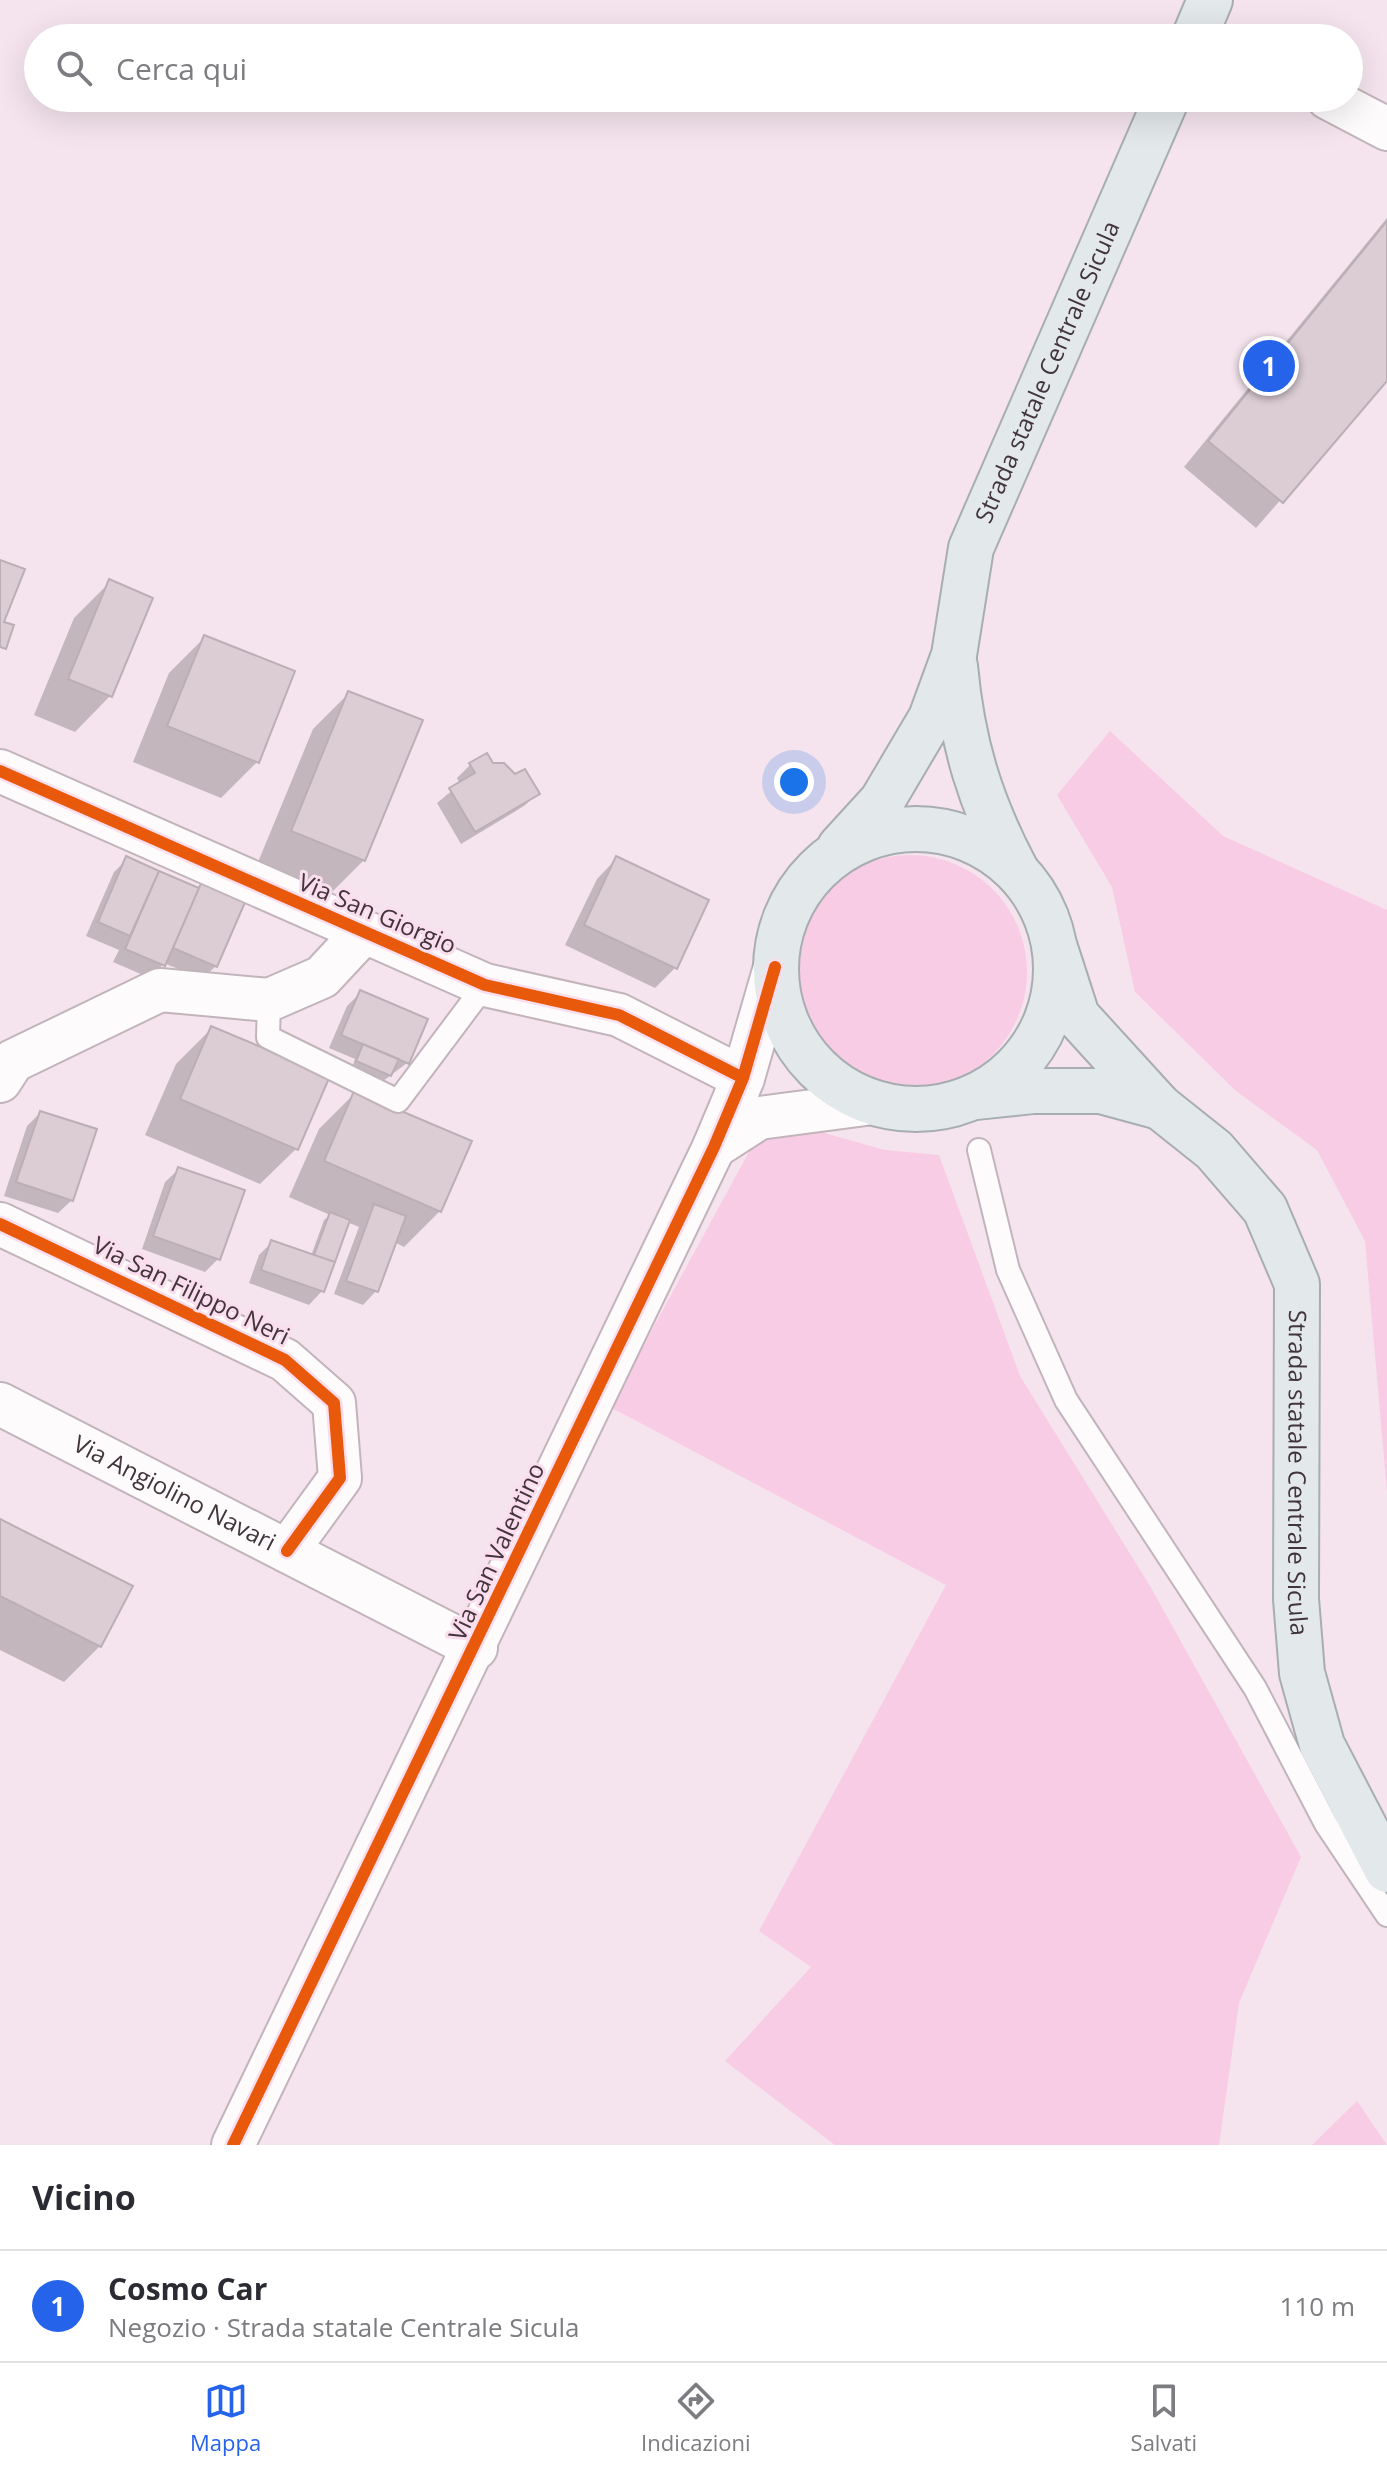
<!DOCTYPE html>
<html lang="it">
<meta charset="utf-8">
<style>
body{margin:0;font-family:"Open Sans",sans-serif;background:#f2f2f3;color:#2b2b33}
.you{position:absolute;left:794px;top:782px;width:28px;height:28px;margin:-20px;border:6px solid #fff;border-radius:50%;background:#1a73e8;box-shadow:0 0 0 12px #1a73e833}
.badge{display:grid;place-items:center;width:52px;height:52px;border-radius:50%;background:#2563eb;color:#fff;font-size:26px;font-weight:700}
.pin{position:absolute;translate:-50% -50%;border:4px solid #fff;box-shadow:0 2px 8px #0006}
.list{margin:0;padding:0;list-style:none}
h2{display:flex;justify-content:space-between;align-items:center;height:104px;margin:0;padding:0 32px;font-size:34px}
h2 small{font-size:26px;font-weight:400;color:#7c7c81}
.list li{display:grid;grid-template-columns:52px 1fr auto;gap:24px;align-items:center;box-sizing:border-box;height:112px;padding:0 32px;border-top:2px solid #e1e1e2}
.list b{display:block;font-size:30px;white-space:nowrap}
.list p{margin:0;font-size:26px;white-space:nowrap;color:#7c7c81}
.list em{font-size:26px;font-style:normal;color:#7c7c81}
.icon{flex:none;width:44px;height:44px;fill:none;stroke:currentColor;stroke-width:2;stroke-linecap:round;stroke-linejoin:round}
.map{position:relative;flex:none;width:1387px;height:2145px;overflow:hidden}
.search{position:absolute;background:#fff;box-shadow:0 8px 32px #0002;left:24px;right:24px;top:24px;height:88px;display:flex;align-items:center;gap:20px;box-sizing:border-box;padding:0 28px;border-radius:44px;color:#7c7c81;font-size:30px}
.sheet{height:216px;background:#fff}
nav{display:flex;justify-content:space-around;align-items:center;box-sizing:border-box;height:112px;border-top:2px solid #e1e1e2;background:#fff;font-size:22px;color:#7c7c81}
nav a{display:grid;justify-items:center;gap:4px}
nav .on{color:#2563eb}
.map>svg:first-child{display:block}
.green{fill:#f8cce4}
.shadow{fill:#0003}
.building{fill:#dccdd5;stroke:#bcaeb5;stroke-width:2}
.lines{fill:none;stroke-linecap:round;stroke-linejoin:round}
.service-casing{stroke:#c2b4bb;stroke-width:26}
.minor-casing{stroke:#c2b4bb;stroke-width:46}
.primary-casing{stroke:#a7adb1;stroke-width:48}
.service{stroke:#fefbfc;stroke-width:22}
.minor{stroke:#fefbfc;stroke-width:42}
.primary{stroke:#e3e8ea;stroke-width:44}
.cycleway-casing{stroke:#fbdeed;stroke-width:17}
.cycleway{stroke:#e8590c;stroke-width:12}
.labels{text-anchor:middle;stroke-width:6;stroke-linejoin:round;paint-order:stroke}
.street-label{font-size:24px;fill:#42343c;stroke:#fbdeed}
</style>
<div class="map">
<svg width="1387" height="2145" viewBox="0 0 1387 2145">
<rect width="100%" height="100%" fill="#f5e4ed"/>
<path class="green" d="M1110 731 1223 836 1387 910V1492L1365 1241 1317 1150 1236 1091 1135 992 1112 887 1057 795Z
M793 972a117 117 0 1 1 234 0a117 117 0 1 1-234 0Z
M792 1124 885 1150 939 1155 1020 1376 1150 1586 1301 1857 1239 2003 1219 2145H835L725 2061 811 1967 759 1931 946 1585 610 1407 750 1150Z
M1357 2101 1387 2145H1311H1312Z"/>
<path class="shadow" d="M1387 218V378L1256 528 1184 467Z
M110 582V696L75 732 34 715 74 618Z
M205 637 293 672 257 762 221 798 133 762 169 673Z
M349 693 364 860 328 896 256 867 313 729Z
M470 765H492L538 793 524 806 461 844 437 803 460 784 457 778Z
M127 859 197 889 202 883 216 966 202 979 164 963 150 978 113 962 119 950 86 936 114 872Z
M616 859 675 968 655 988 565 945 597 879Z
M360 993 407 1063 383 1081 352 1068 355 1059 329 1048 347 1006Z
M212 1028 296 1149 260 1184 145 1135 176 1064Z
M355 1093 440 1211 404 1247 394 1242 376 1291 363 1305 334 1294 359 1227 347 1222 322 1291 309 1305 249 1283 259 1255 272 1242 311 1256 324 1220 330 1215 289 1197 319 1129Z
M40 1113 72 1200 58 1213 4 1196 27 1126Z
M179 1169 218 1259 205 1272 142 1249 165 1182Z
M0 1521 100 1646 64 1682 0 1650Z"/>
<path class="building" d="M1387 221V381L1283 503 1208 441Z
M0 560 25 569 4 622 14 625 6 649 0 647Z
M109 579 153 598 112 697 68 679Z
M204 635 295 671 259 763 167 726Z
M348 691 423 720 365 861 291 831Z
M487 753 493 763H504L515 774 525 769 540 794 475 832 449 788 475 773 469 763Z
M126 856 159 871 130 936 98 922Z
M616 856 709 900 677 969 584 925Z
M159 871 199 888 165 966 125 949Z
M202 881 246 900 217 967 173 948Z
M360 990 428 1019 409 1064 341 1035Z
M211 1026 330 1076 298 1150 180 1099Z
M363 1044 399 1059 391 1076 356 1061Z
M354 1091 472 1141 441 1212 324 1161Z
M40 1111 97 1129 73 1201 16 1182Z
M178 1167 245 1190 220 1260 153 1236Z
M374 1204 406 1216 378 1292 346 1281Z
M330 1212 350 1220 335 1262 314 1255Z
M271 1240 335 1262 324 1292 261 1270Z
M0 1519 133 1586 101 1647 0 1596Z"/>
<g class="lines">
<defs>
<path id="service" d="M269 1000 268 1037 398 1101 485 985
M979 1150 1008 1270 1066 1400 1255 1688 1326 1824 1387 1915"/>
<g id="minor">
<path d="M1328 98 1387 129"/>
<path d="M0 771 485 985 619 1015 743 1078"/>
<path d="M0 1081 13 1061 160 990 269 1000 322 977 363 933"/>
<path d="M714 1147 759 1118 873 1103"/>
<path d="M0 1224 285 1360 334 1403 340 1478 287 1551"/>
<path id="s1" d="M0 1404 476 1648"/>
<path d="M233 2145 714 1147 743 1078 775 967"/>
</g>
<g id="primary">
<path d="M1194 38 1210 0"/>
<path d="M955 666C962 743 980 802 1016 870"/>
<circle cx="916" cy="969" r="140"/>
<path id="s2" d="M840 847 882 801 931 718 954 655 971 548 1167 98"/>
<path id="s3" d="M1055 948 1077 1016 1160 1107 1214 1150 1265 1209 1297 1284 1296 1599 1302 1673 1322 1745 1387 1870"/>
<path d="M976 1097 1033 1091H1101L1160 1107"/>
</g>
</defs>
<use href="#service" class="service-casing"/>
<use href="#minor" class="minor-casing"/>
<use href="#primary" class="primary-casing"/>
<use href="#service" class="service"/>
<use href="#minor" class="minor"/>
<use href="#primary" class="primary"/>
<defs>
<path id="cycleway" d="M0 771 485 985 619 1015 743 1078
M0 1224 285 1360 334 1403 340 1478 287 1551
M233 2145 714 1147 743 1078 775 967"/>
</defs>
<use href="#cycleway" class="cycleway-casing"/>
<use href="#cycleway" class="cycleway"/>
</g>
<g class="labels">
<g class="street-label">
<text dy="8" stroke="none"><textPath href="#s2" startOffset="526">Strada statale Centrale Sicula</textPath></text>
<text transform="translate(377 914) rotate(23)" y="8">Via San Giorgio</text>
<text transform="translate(191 1291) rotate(26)" y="8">Via San Filippo Neri</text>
<text dy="8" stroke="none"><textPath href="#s3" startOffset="612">Strada statale Centrale Sicula</textPath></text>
<text dy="8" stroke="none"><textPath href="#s1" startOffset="196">Via Angiolino Navari</textPath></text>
<text transform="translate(497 1552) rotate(-65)" y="8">Via San Valentino</text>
</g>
</g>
</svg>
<div class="you"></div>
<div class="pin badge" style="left:1269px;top:366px">1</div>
<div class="search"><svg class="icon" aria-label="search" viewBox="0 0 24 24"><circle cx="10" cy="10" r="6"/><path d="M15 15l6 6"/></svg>Cerca qui</div>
</div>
<section class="sheet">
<h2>Vicino<small></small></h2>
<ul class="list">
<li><span class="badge">1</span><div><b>Cosmo Car</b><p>Negozio · Strada statale Centrale Sicula</p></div><em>110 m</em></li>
</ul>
</section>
<nav>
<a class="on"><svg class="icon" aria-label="map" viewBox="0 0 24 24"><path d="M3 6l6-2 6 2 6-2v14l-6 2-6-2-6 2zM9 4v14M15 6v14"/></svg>Mappa</a>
<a><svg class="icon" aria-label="directions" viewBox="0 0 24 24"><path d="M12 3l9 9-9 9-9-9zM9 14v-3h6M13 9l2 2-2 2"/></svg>Indicazioni</a>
<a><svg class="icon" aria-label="saved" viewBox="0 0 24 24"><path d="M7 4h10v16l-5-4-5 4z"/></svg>Salvati</a>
</nav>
